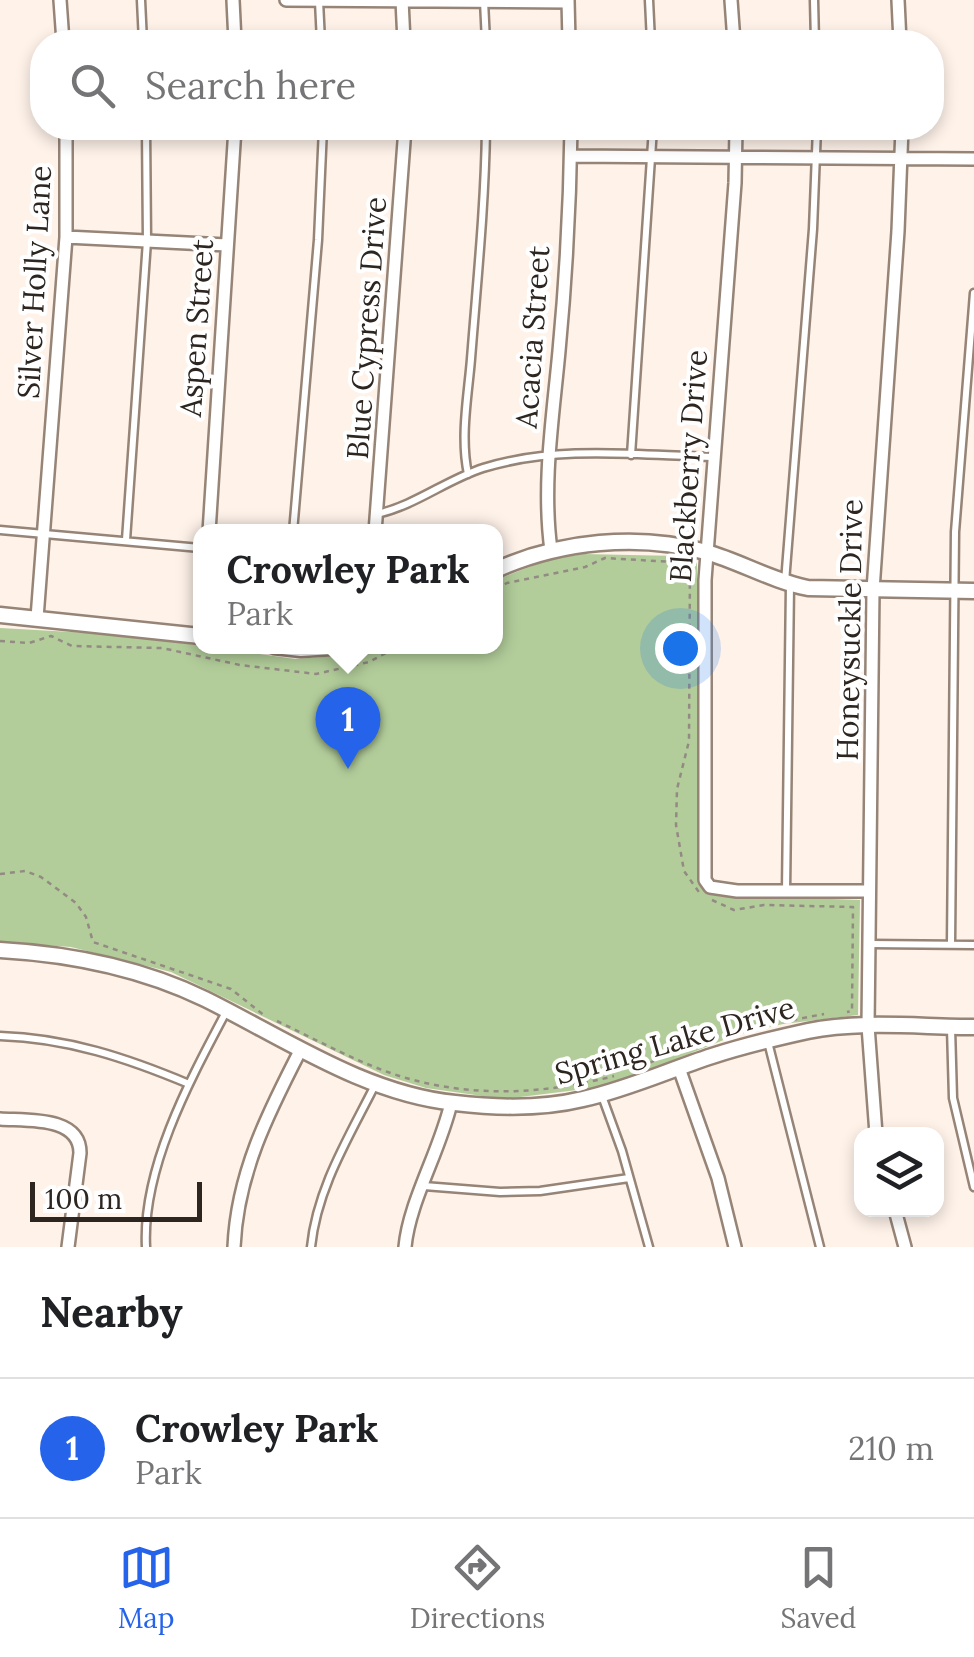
<!DOCTYPE html>
<style>
body{margin:0;font-family:Lora,serif;background:#f2f2f2;color:#202124}
.controls{position:absolute;right:30px;bottom:30px;display:grid;overflow:hidden;border-radius:20px;box-shadow:0 5px 15px #0003}
.controls button{width:90px;height:90px;display:grid;place-items:center;padding:0;border:0;border-bottom:2px solid #e0e0e0;background:#fff;color:#202124;font:50px sans-serif}
.scale{position:absolute;left:30px;bottom:25px;width:172px;box-sizing:border-box;padding-left:10px;border:5px solid #2c2520;border-top:0;font-size:28px;line-height:35px;white-space:nowrap;color:#2c2520;-webkit-text-stroke:8px #fff;paint-order:stroke}
.you{position:absolute;left:680px;top:648px;width:35px;height:35px;margin:-25px;border:8px solid #fff;border-radius:50%;background:#1a73e8;box-shadow:0 0 0 15px #1a73e833}
.badge{display:grid;place-items:center;width:65px;height:65px;border-radius:50%;background:#2563eb;color:#fff;font-size:32px;font-weight:700}
.pin{position:absolute;translate:-50% -82px;filter:drop-shadow(0 2px 5px #0008)}
.pin::after{content:'';position:absolute;top:52px;width:35px;height:30px;background:inherit;clip-path:polygon(0 0,100% 0,50% 100%)}
.popup{position:absolute;left:193px;top:524px;width:310px;height:130px;box-sizing:border-box;display:grid;place-content:center;border-radius:20px;background:#fff;filter:drop-shadow(0 2px 8px #0005);font-size:32px;white-space:nowrap;color:#757577}
.popup b{font-size:38px;color:#202124}
.popup::after{content:'';position:absolute;left:50%;top:100%;margin-left:-20px;border:20px solid transparent;border-top-color:#fff}
.list{margin:0;padding:0;list-style:none}
h2{display:flex;justify-content:space-between;align-items:center;height:130px;margin:0;padding:0 40px;font-size:42px}
h2 small{font-size:32px;font-weight:400;color:#757577}
.list li{display:grid;grid-template-columns:65px 1fr auto;gap:30px;align-items:center;box-sizing:border-box;height:140px;padding:0 40px;border-top:2px solid #e0e0e0}
.list b{display:block;font-size:38px;white-space:nowrap}
.list p{margin:0;font-size:32px;white-space:nowrap;color:#757577}
.list em{font-size:32px;font-style:normal;color:#757577}
.icon{flex:none;width:55px;height:55px;fill:none;stroke:currentColor;stroke-width:2;stroke-linecap:round;stroke-linejoin:round}
.map{position:relative;flex:none;width:974px;height:1247px;overflow:hidden}
.search{position:absolute;background:#fff;box-shadow:0 5px 15px #0003;left:30px;right:30px;top:30px;height:110px;display:flex;align-items:center;gap:25px;box-sizing:border-box;padding:0 35px;border-radius:40px;color:#757577;font-size:38px}
.sheet{height:270px;background:#fff}
nav{display:flex;justify-content:space-around;align-items:center;box-sizing:border-box;height:140px;border-top:2px solid #e0e0e0;background:#fff;font-size:28px;color:#757577}
nav a{display:grid;justify-items:center;gap:5px}
nav .on{color:#2563eb}
.map>svg:first-child{display:block}
.green{fill:#b2cd9a}
.lines{fill:none;stroke-linecap:round;stroke-linejoin:round}
.service-casing{stroke:#968477;stroke-width:11}
.minor-casing{stroke:#968477;stroke-width:16}
.tertiary-casing{stroke:#968477;stroke-width:19}
.path{stroke:#938a83;stroke-width:2.5;stroke-dasharray:5 5;stroke-linecap:butt}
.service{stroke:#fff;stroke-width:6}
.minor{stroke:#fff;stroke-width:11}
.tertiary{stroke:#fff;stroke-width:14}
.labels{text-anchor:middle;stroke-width:8;stroke-linejoin:round;paint-order:stroke}
.street-label{font-size:30px;fill:#2c2520;stroke:#fff}
</style>
<div class="map">
<svg width="974" height="1247" viewBox="0 0 974 1247">
<rect width="100%" height="100%" fill="#fef2e9"/>
<path class="green" d="M583 554 678 556 697 563V878L721 895 860 900 858 1015 783 1024 736 1035 609 1086 504 1099 426 1088 384 1075 171 972 71 947 0 942V628L125 635 295 659 350 655 379 647 496 646V580L547 560Z"/>
<g class="lines">
<defs>
<path id="service" d="M141 0 143 42
M649 0 651 42
M814 0 815 42
M319 1 321 42
M484 1 486 42
M631 455 653 128
M468 474C460 437 468 396 471 359 477 282 485 205 486 128
M377 514C416 505 446 480 483 468 557 445 637 455 713 457
M0 530 200 548
M293 532 318 240 323 128
M126 540 147 241 146 128
M785 582 813 229 817 128
M786 891 790 585
M870 944 974 945
M951 944 955 532 974 293
M951 1028 953 1098 974 1187
M0 1036C67 1038 127 1058 189 1084
M768 1042 820 1247
M602 1096 622 1151 649 1247
M424 1186 500 1192 540 1191 629 1178
M146 1247C142 1168 190 1080 226 1012
M311 1247C317 1188 349 1137 375 1085"/>
<path id="minor" d="M60 0 63 42
M233 0 235 42
M286 0 568 2
M402 0 404 42
M568 0 569 42
M731 0 734 42
M898 0 900 42
M736 128 735 183 705 580V880L710 887 737 891H869
M571 156 974 159
M66 237 227 245
M209 532 235 128
M375 532 405 128
M551 550C542 484 553 417 559 351 566 277 570 202 571 128
M37 618 66 237V128
M679 1068 718 1178 735 1247
M0 1119C27 1121 80 1116 80 1153L68 1247
M876 1134 868 1026 873 590 898 231 902 128
M895 1210 905 1247
M234 1247C237 1174 268 1113 301 1049
M405 1247C409 1202 440 1151 451 1103"/>
<path id="tertiary" d="M496 570C559 541 639 533 706 552 741 562 772 581 808 588L974 591
M0 615 200 636
M274 646 301 649 348 646
M0 950C70 954 141 968 205 999 284 1038 365 1094 455 1103 497 1108 542 1109 583 1099 628 1089 669 1070 712 1056 743 1046 776 1038 808 1031 861 1020 920 1027 974 1027"/>
</defs>
<use href="#service" class="service-casing"/>
<use href="#minor" class="minor-casing"/>
<use href="#tertiary" class="tertiary-casing"/>
<path class="path" d="M496 589 507 583 585 567 605 558 690 563 689 741 677 789 676 825 684 871 701 895
M0 641 29 643 51 636 72 646 162 648 240 665 316 674 369 662 399 646
M0 874 25 871 41 877 76 903 86 917 93 942 231 989 265 1016
M712 900 734 910 764 905 853 907 852 1011 847 1012
M277 1021C319 1041 362 1065 406 1078 476 1098 545 1094 614 1076
M631 1071 697 1042 730 1032 824 1014"/>
<use href="#service" class="service"/>
<use href="#minor" class="minor"/>
<use href="#tertiary" class="tertiary"/>
</g>
<g class="labels">
<g class="street-label">
<text transform="translate(35 282) rotate(-87)" y="10">Silver Holly Lane</text>
<text transform="translate(197 328) rotate(-86)" y="10">Aspen Street</text>
<text transform="translate(367 328) rotate(-86)" y="10">Blue Cypress Drive</text>
<text transform="translate(533 337) rotate(-86)" y="10">Acacia Street</text>
<text transform="translate(689 466) rotate(-86)" y="10">Blackberry Drive</text>
<text transform="translate(850 630) rotate(-89)" y="10">Honeysuckle Drive</text>
<text transform="translate(675 1041) rotate(-16)" y="10">Spring Lake Drive</text>
</g>
</g>
</svg>
<div class="controls">
<button><svg class="icon" aria-label="layers" viewBox="0 0 24 24"><path d="M12 4l9 5-9 5-9-5zM3 14l9 5 9-5"/></svg></button>
</div>
<div class="scale">100 m</div>
<div class="you"></div>
<div class="pin badge" style="left:348px;top:769px">1</div>
<div class="popup"><b>Crowley Park</b>Park</div>
<div class="search"><svg class="icon" aria-label="search" viewBox="0 0 24 24"><circle cx="10" cy="10" r="6"/><path d="M15 15l6 6"/></svg>Search here</div>
</div>
<section class="sheet">
<h2>Nearby<small></small></h2>
<ul class="list">
<li><span class="badge">1</span><div><b>Crowley Park</b><p>Park</p></div><em>210 m</em></li>
</ul>
</section>
<nav>
<a class="on"><svg class="icon" aria-label="map" viewBox="0 0 24 24"><path d="M3 6l6-2 6 2 6-2v14l-6 2-6-2-6 2zM9 4v14M15 6v14"/></svg>Map</a>
<a><svg class="icon" aria-label="directions" viewBox="0 0 24 24"><path d="M12 3l9 9-9 9-9-9zM9 14v-3h6M13 9l2 2-2 2"/></svg>Directions</a>
<a><svg class="icon" aria-label="saved" viewBox="0 0 24 24"><path d="M7 4h10v16l-5-4-5 4z"/></svg>Saved</a>
</nav>
